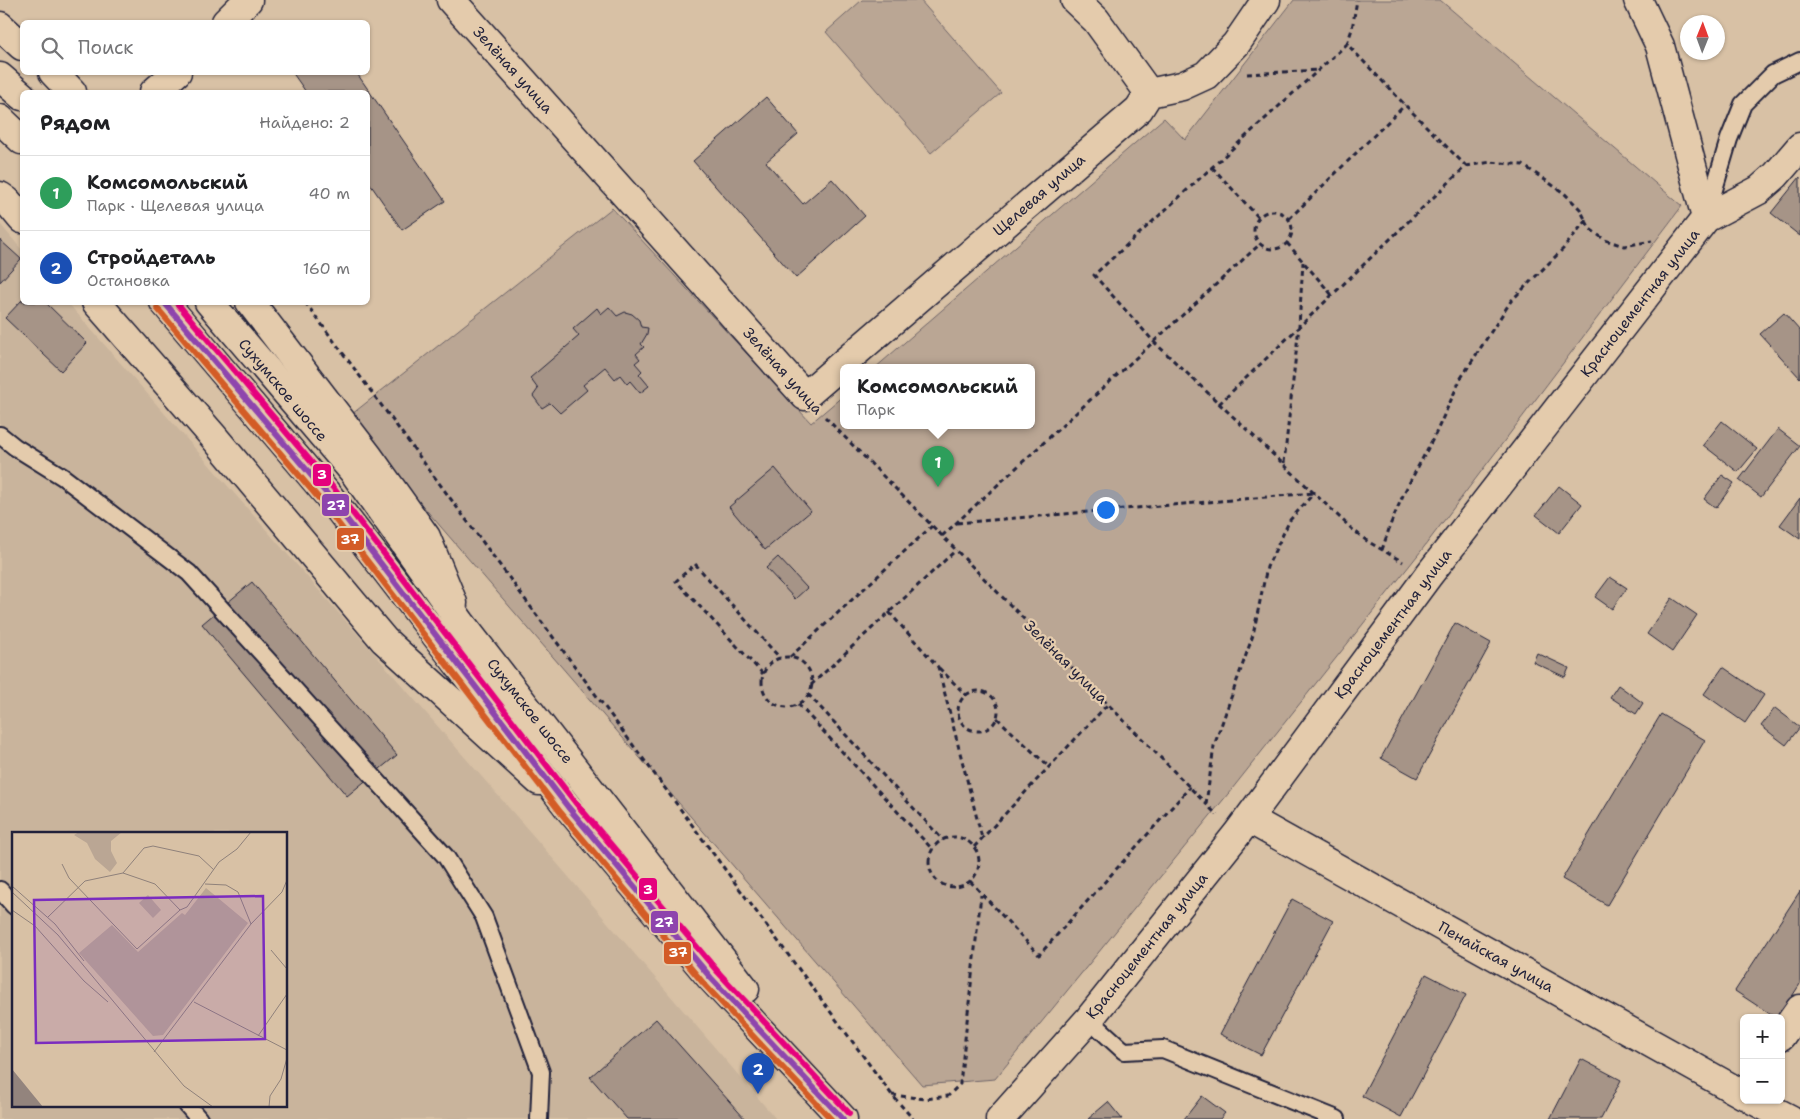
<!DOCTYPE html>
<html lang="ru">
<meta charset="utf-8">
<style>
body{margin:0;font-family:"Shantell Sans",sans-serif;background:#f2f2f2;color:#202124}
.controls{position:absolute;right:15px;bottom:15px;display:grid;overflow:hidden;border-radius:8px;box-shadow:0 1px 4px #0004}
.controls button{width:45px;height:45px;display:grid;place-items:center;padding:0;border:0;border-bottom:1px solid #e0e0e0;background:#fff;color:#202124;font:25px sans-serif}
.compass{position:absolute;left:1680px;top:15px;width:45px;height:45px;border-radius:50%;background:#fff;box-shadow:0 1px 4px #0004;rotate:1deg}
.you{position:absolute;left:1105px;top:509px;width:18px;height:18px;margin:-12px;border:4px solid #fff;border-radius:50%;background:#1a73e8;box-shadow:0 0 0 8px #1a73e833}
.badge{display:grid;place-items:center;width:32px;height:32px;border-radius:50%;background:#7c3aed;color:#fff;font-size:16px;font-weight:700}
.pin{position:absolute;translate:-50% -41px;filter:drop-shadow(0 1px 2px #0008)}
.pin::after{content:'';position:absolute;top:26px;width:18px;height:15px;background:inherit;clip-path:polygon(0 0,100% 0,50% 100%)}
.popup{position:absolute;left:840px;top:364px;width:195px;height:65px;box-sizing:border-box;display:grid;place-content:center;border-radius:8px;background:#fff;filter:drop-shadow(0 1px 4px #0005);font-size:16px;white-space:nowrap;color:#757577}
.popup b{font-size:19px;color:#202124}
.popup::after{content:'';position:absolute;left:50%;top:100%;margin-left:-10px;border:10px solid transparent;border-top-color:#fff}
.list{margin:0;padding:0;list-style:none}
h2{display:flex;justify-content:space-between;align-items:center;height:65px;margin:0;padding:0 20px;font-size:21px}
h2 small{font-size:16px;font-weight:400;color:#757577}
.list li{display:grid;grid-template-columns:32px 1fr auto;gap:15px;align-items:center;box-sizing:border-box;height:75px;padding:0 20px;border-top:1px solid #e0e0e0}
.list b{display:block;font-size:19px;white-space:nowrap}
.list p{margin:0;font-size:16px;white-space:nowrap;color:#757577}
.list em{font-size:16px;font-style:normal;color:#757577}
.icon{flex:none;width:28px;height:28px;fill:none;stroke:currentColor;stroke-width:2;stroke-linecap:round;stroke-linejoin:round}
.map{position:relative;flex:none;width:1800px;height:1119px;overflow:hidden}
.search{position:absolute;background:#fff;box-shadow:0 1px 4px #0004;left:20px;top:20px;width:350px;height:55px;display:flex;align-items:center;gap:12px;box-sizing:border-box;padding:0 18px;border-radius:8px;color:#757577;font-size:19px}
.panel{position:absolute;background:#fff;box-shadow:0 1px 4px #0004;left:20px;top:90px;width:350px;height:215px;border-radius:8px}
.map>svg:first-child{display:block}
.built{fill:#c9b49c;fill-rule:evenodd}
.green{fill:#baa694;stroke:#6e6468}
.building{fill:#a69487;stroke:#22223b}
.lines{fill:none;stroke-linecap:round;stroke-linejoin:round}
.service-casing{stroke:#22223b;stroke-width:20}
.minor-casing{stroke:#22223b;stroke-width:31}
.trunk-casing{stroke:#22223b;stroke-width:31}
.path{stroke:#22223b;stroke-width:3;stroke-dasharray:5 4;stroke-linecap:butt}
.service{stroke:#e4cbac;stroke-width:16}
.minor{stroke:#e4cbac;stroke-width:28}
.trunk{stroke:#e4cbac;stroke-width:28}
.bus-1-casing{stroke:#e4cbac;stroke-width:10}
.bus-2-casing{stroke:#e4cbac;stroke-width:10}
.bus-3-casing{stroke:#e4cbac;stroke-width:10}
.bus-1{stroke:#8e44ad;stroke-width:6}
.bus-2{stroke:#d35b26;stroke-width:6}
.bus-3{stroke:#e5007d;stroke-width:6}
.labels{text-anchor:middle;stroke-width:4.5;stroke-linejoin:round;paint-order:stroke}
.street-label{font-size:15px;fill:#22223b;stroke:#e4cbac}
.inset-road{fill:none;stroke:#8f817b;stroke-width:1}
.view{fill:#7b2cbf;fill-opacity:0.15;stroke:#7b2cbf;stroke-width:2.5}
.inset-edge{fill:none;stroke:#22223b;stroke-width:2.5}
.line-badge{stroke:#e4cbac;stroke-width:2}
.badge-label{font-size:14px;text-anchor:middle;font-weight:bold;fill:#fff}
</style>
<div class="map">
<svg width="1800" height="1119" viewBox="0 0 1800 1119">
<rect width="100%" height="100%" fill="#d8c1a5"/>
<filter id="ink" filterUnits="userSpaceOnUse"><feTurbulence type="fractalNoise" baseFrequency=".02" numOctaves="2"/><feDisplacementMap in="SourceGraphic" scale="10" xChannelSelector="R" yChannelSelector="G"/><feConvolveMatrix kernelMatrix="1 2 1 2 8 2 1 2 1" color-interpolation-filters="sRGB"/></filter>
<g filter="url(#ink)">
<path class="built" d="M0 224 22 250V302L68 303 537 840 776 1119H0ZM14 833H286V1105H14Z"/>
<path class="green" d="M862 0H920L1001 93 931 153 826 32Z
M1294 0H1440L1682 206 1421 551 1228 794 995 1079 922 1085 347 418 612 208 811 423 844 395V426H1032V368H875L1164 118 1185 140Z"/>
<path class="building" d="M292 72H356L445 201 402 230 368 181V92H306Z
M766 97 798 134 766 162 803 204 832 179 865 216 796 278 693 161Z
M1800 177V236L1771 213Z
M0 240 21 259 0 282Z
M22 300V302H45L87 343 61 371 5 318Z
M609 307 617 316 625 312 632 314 639 320 641 327 648 328 647 334 641 344 644 347 636 354 640 359 635 363 642 371 639 374 649 386 640 393 630 381 627 384 620 375 615 379 605 367 583 385 587 390 560 413 550 403 542 408 533 396 538 389 530 378 579 336 573 329 597 308 601 314Z
M1784 313 1800 331V378L1760 334Z
M1722 421 1757 449 1738 472 1703 445Z
M1778 429 1800 446 1761 497 1739 480Z
M775 468 811 511 765 550 729 507Z
M1722 475 1734 483 1716 508 1704 499Z
M1559 486 1582 504 1559 533 1536 515Z
M1800 498V539L1780 525Z
M778 557 807 588 795 599 766 568Z
M1610 577 1627 588 1612 609 1595 597Z
M252 582 397 755 347 796 202 624Z
M1672 598 1697 615 1672 652 1647 634Z
M1455 623 1491 643 1417 778 1381 758Z
M1537 653 1569 668 1565 677 1533 662Z
M1723 667 1764 695 1745 723 1704 694Z
M1618 685 1643 703 1636 714 1610 697Z
M1775 708 1800 727 1786 745 1761 726Z
M1661 714 1705 740 1607 905 1562 879Z
M1800 891V984L1778 1018H1776L1735 991Z
M1292 899 1333 921 1261 1055 1220 1034Z
M1426 974 1466 995 1401 1117 1362 1096Z
M656 1019 745 1119H627L590 1077Z
M1581 1059 1621 1080 1601 1119H1550Z
M1202 1096 1225 1113 1220 1119H1184Z
M1108 1102 1122 1119H1088Z"/>
<g class="lines">
<defs>
<path id="service" d="M1707 213 1729 139 1743 104 1773 74 1800 61
M0 435 15 447 63 477 189 573 446 857 484 917 541 1072 539 1119
M0 890 14 906
M1089 1019 1124 1051 1163 1049 1337 1119
M187 1105 199 1119"/>
<path id="minor" d="M451 0 805 396 1139 109 1149 93 1182 86 1206 75 1236 44 1266 0
M1075 0 1096 20 1149 93
M1638 0 1660 46 1706 218
M226 22 248 0
M0 26 22 46
M53 72 72 92
M154 92 177 72
M0 196 7 201 22 219
M96 302 213 436 384 640 539 781
M250 302 369 457 426 537 453 603
M1249 819 1744 1095
M1781 1036 1800 1009
M1753 1100 1790 1119
M1000 1119 1089 1019 1237 834 1428 576 1706 218 1759 190 1776 175 1800 147"/>
<path id="trunk" d="M0 77 22 96
M0 119 22 140
M164 302 328 495 568 807 711 978 843 1119
M209 302 353 471 461 623 745 989"/>
</defs>
<use href="#service" class="service-casing"/>
<use href="#minor" class="minor-casing"/>
<use href="#trunk" class="trunk-casing"/>
<path class="path" d="M1347 44 1352 29 1357 0
M1247 74 1318 70
M1466 166 1491 162 1523 165 1564 193 1580 209 1590 229 1605 240 1624 246 1652 241
M1212 167 1259 218
M1254 230a19 19 0 1 1 38 0a19 19 0 1 1-38 0Z
M1289 219 1405 105
M1287 243 1332 295
M305 302 892 1095 913 1119
M1219 404 1466 166 1405 105 1347 44 1094 275 1154 342 1352 529 1367 541 1403 562
M825 417 1217 815
M1284 463 1299 326 1303 262
M957 523 1314 493
M942 536 1260 244
M1382 550 1391 523 1404 493 1435 435 1461 378 1511 301 1563 249 1586 220
M889 612 938 667 982 838
M790 657 932 526
M762 682a25 25 0 1 1 50 0a25 25 0 1 1-50 0Z
M939 668 966 695
M763 674 676 581 695 564 780 658
M811 685 956 550
M958 711a20 20 0 1 1 40 0a20 20 0 1 1-40 0Z
M808 694 943 840
M798 704 933 850
M997 718 1049 767
M1206 804 1214 746 1253 635 1267 567 1290 520 1314 493
M929 862a25 25 0 1 1 50 0a25 25 0 1 1-50 0Z
M974 847 1108 704
M970 881 1039 955 1190 787
M892 1095 926 1099 948 1096 960 1084 981 895"/>
<use href="#service" class="service"/>
<use href="#minor" class="minor"/>
<use href="#trunk" class="trunk"/>
<defs>
<path id="bus-1" d="M164 302 328 495 568 807 711 978 843 1119"/>
<path id="bus-2" d="M157 308 321 501 561 813 704 984 831 1119"/>
<path id="bus-3" d="M176 302 335 490 575 802 718 972 849 1113"/>
</defs>
<use href="#bus-1" class="bus-1-casing"/>
<use href="#bus-2" class="bus-2-casing"/>
<use href="#bus-3" class="bus-3-casing"/>
<use href="#bus-1" class="bus-1"/>
<use href="#bus-2" class="bus-2"/>
<use href="#bus-3" class="bus-3"/>
</g>
</g>
<g class="labels">
<g class="street-label">
<text transform="translate(513 70) rotate(48)" y="5">Зелёная улица</text>
<text transform="translate(1039 195) rotate(-41)" y="5">Щелевая улица</text>
<text transform="translate(1640 303) rotate(-52)" y="5">Красноцементная улица</text>
<text transform="translate(783 371) rotate(48)" y="5">Зелёная улица</text>
<text transform="translate(283 390) rotate(50)" y="5">Сухумское шоссе</text>
<text transform="translate(1393 624) rotate(-53)" y="5">Красноцементная улица</text>
<text transform="translate(1066 662) rotate(45)" y="5">Зелёная улица</text>
<text transform="translate(530 711) rotate(52)" y="5">Сухумское шоссе</text>
<text transform="translate(1147 946) rotate(-51)" y="5">Красноцементная улица</text>
<text transform="translate(1496 957) rotate(29)" y="5">Пенайская улица</text>
</g>
</g>
<g transform="translate(12 832)">
<rect width="275" height="275" fill="#d8c1a5"/>
<path d="M67 0H110L99 9V19L105 31 98 40 83 27 75 11 62 3ZM194 56 236 91 151 203 141 204 67 121 100 93 126 120 170 81 173 83ZM136 63 149 78 141 86 127 71Z" fill="#baa694"/>
<path d="M0 237 31 275H0Z" fill="#93847d"/>
<path class="inset-road" d="M50 32 57 46 125 117 168 78 175 75 207 30 225 17 239 0M111 41 132 16 141 14 187 24 202 38M193 52 214 53 226 60 239 92M0 54 43 92 72 129M0 60 46 103 172 254 201 275M0 78 23 94 72 149 96 170M36 85 73 49 111 41 143 52 168 78M259 118 275 137M182 170 275 218M246 204 275 162M142 220 239 92 270 60 275 48M257 275 258 264 269 247 275 226"/>
<path class="view" d="M251 64 253 207 24 211 22 68Z"/>
<rect width="275" height="275" class="inset-edge"/>
</g>
<g class="line-badge">
<rect x="312" y="463" width="20" height="24" rx="5" fill="#e5007d"/>
<rect x="321" y="493" width="29" height="24" rx="5" fill="#8e44ad"/>
<rect x="336" y="527" width="29" height="24" rx="5" fill="#d35b26"/>
<rect x="638" y="877" width="20" height="24" rx="5" fill="#e5007d"/>
<rect x="650" y="910" width="29" height="24" rx="5" fill="#8e44ad"/>
<rect x="663" y="941" width="29" height="24" rx="5" fill="#d35b26"/>
</g>
<g class="badge-label">
<text x="322" y="479">3</text>
<text x="336" y="510">27</text>
<text x="350" y="544">37</text>
<text x="648" y="894">3</text>
<text x="664" y="927">27</text>
<text x="678" y="957">37</text>
</g>
</svg>
<div class="controls">
<button>+</button>
<button>−</button>
</div>
<svg class="compass" viewBox="-18 -18 36 36"><path d="M0-13l5 13h-10z" fill="#e53935"/><path d="M0 13l5-13h-10z" fill="#757577"/></svg>
<div class="you"></div>
<div class="pin badge" style="left:938px;top:487px;background:#2e9e5b">1</div>
<div class="popup"><b>Комсомольский</b>Парк</div>
<div class="pin badge" style="left:758px;top:1094px;background:#1a4fb4">2</div>
<div class="search"><svg class="icon" aria-label="search" viewBox="0 0 24 24"><circle cx="10" cy="10" r="6"/><path d="M15 15l6 6"/></svg>Поиск</div>
<section class="panel">
<h2>Рядом<small>Найдено: 2</small></h2>
<ul class="list">
<li><span class="badge" style="background:#2e9e5b">1</span><div><b>Комсомольский</b><p>Парк · Щелевая улица</p></div><em>40 m</em></li>
<li><span class="badge" style="background:#1a4fb4">2</span><div><b>Стройдеталь</b><p>Остановка</p></div><em>160 m</em></li>
</ul>
</section>
</div>
